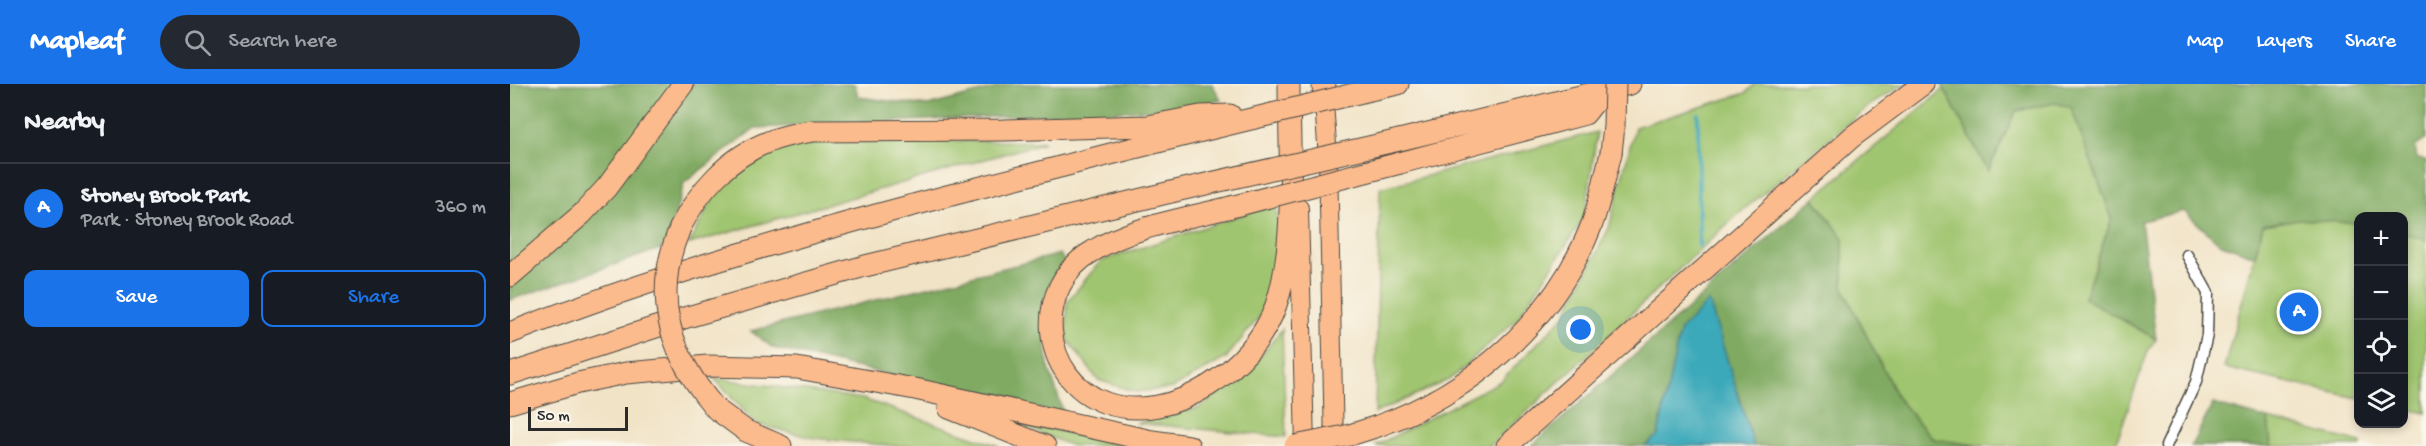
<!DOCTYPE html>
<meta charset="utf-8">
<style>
body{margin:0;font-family:"Gochi Hand",sans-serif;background:#242831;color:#f1f3f6}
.controls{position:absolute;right:18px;bottom:18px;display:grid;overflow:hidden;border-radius:12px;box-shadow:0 3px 9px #0003}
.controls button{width:54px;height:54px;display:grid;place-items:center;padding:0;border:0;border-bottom:2px solid #363941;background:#171b24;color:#f1f3f6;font:30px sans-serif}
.scale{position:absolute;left:18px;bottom:15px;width:100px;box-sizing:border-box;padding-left:6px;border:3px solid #2b2b2b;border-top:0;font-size:16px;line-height:21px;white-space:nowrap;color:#2b2b2b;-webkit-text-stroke:4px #fbf7ec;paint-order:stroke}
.you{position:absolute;left:1071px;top:246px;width:21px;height:21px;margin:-15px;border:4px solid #fff;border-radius:50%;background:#1a73e8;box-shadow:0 0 0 9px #1a73e833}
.badge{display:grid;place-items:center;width:39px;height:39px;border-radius:50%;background:#1a73e8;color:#fff;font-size:20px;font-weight:700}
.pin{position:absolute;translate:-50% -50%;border:3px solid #fff;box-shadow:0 2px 6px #0006}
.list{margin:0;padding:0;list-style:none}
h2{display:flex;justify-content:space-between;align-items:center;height:78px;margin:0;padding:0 24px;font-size:26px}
h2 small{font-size:20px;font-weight:400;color:#9ea1a6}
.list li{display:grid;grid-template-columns:39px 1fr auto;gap:18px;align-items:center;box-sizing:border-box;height:90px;padding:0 24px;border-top:2px solid #363941}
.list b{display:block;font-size:22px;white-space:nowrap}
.list p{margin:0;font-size:20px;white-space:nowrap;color:#9ea1a6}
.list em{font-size:20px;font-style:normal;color:#9ea1a6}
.actions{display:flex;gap:12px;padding:18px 24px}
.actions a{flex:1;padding:14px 0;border:2px solid #1a73e8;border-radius:12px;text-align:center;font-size:21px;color:#1a73e8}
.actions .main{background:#1a73e8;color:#fff}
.icon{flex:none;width:33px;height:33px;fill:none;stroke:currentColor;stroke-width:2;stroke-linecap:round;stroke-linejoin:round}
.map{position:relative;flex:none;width:1916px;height:362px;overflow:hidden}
header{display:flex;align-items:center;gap:36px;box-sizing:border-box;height:84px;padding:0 30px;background:#1a73e8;color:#fff}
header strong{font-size:28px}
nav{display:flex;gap:33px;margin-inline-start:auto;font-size:21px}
.search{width:420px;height:54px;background:#242831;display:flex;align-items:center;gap:15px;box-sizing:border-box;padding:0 21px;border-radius:33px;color:#9ea1a6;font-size:22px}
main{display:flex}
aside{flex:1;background:#171b24}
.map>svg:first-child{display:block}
.green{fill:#a0c56f;stroke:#66784d;stroke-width:1.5}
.forest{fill:#80aa62;stroke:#566a46;stroke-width:1.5}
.water{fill:#3ba9ba;stroke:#336a72;stroke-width:1.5}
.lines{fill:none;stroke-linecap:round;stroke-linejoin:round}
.stream{stroke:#3ba9ba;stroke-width:4}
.minor-casing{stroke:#494742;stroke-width:13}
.primary-casing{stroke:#494742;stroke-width:20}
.motorway-casing{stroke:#494742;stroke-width:23}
.minor{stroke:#fff;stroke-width:10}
.primary{stroke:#fbbb8d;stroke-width:18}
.motorway{stroke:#fbbb8d;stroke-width:21}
.motorway-bridge-casing{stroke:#494742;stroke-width:23;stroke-linecap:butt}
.motorway-bridge{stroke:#fbbb8d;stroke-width:21}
</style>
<header>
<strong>Mapleaf</strong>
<div class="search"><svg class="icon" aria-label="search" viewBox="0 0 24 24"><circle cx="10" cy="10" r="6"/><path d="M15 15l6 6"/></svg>Search here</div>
<nav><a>Map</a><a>Layers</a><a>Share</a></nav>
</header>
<main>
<aside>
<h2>Nearby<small></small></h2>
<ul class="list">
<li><span class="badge">A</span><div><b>Stoney Brook Park</b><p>Park · Stoney Brook Road</p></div><em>360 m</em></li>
</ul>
<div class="actions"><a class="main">Save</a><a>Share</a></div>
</aside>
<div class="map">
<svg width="1916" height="362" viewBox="0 0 1916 362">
<rect width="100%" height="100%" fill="#fbf7ec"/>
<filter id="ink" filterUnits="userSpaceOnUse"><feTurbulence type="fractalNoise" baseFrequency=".0167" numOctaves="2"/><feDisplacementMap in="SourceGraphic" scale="12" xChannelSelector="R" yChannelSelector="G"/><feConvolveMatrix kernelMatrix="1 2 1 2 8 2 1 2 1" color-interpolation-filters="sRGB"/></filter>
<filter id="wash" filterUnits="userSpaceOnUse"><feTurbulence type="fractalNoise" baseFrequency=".008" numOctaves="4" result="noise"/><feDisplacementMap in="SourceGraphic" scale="24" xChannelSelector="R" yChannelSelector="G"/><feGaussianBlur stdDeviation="1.35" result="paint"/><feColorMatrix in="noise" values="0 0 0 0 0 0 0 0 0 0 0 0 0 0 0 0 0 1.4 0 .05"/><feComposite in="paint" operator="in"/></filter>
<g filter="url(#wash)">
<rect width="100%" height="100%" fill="#f1e3c6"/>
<path class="green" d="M1245 0H1394L1360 21 1226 132 980 362H865L991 297 1054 232 1099 144 1125 43 1236 9Z
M1434 5 1478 87 1506 27 1545 19 1561 23 1602 134 1574 214 1646 255 1638 267 1605 362H1471L1423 355 1388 315 1333 204V154L1304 114Z
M1087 48 1075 133 1007 235 940 295 865 329 870 104Z
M315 55 535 58 179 160 212 96 262 68Z
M765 120 769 140V178L755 226 716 274 663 304 626 308 588 296 557 255V218L591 177Z
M1789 135 1848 139V314L1714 284 1753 141Z
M1894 149 1916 156V329L1894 324Z
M772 245 776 353 626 339 689 324 739 287Z
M204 294 353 315 489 362H383L304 354 246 340Z
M1758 335 1851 359V362H1761Z
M499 336 617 362H562Z"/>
<path class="forest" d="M0 0H345L348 13 418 22 501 0H702L711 16 677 24 245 44 174 99 156 163 0 216Z
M1435 0H1916V55L1905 63 1907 75 1916 76V156L1894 149V132H1848V139L1789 135 1753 141 1745 172 1709 159 1674 127 1631 137 1646 255 1574 214 1602 134 1561 23 1545 19 1506 27 1478 87 1432 1Z
M1304 114 1333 154V204L1388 315 1423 355 1471 362H1244L1199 218 1170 246 1148 351 1135 362H1021Z
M550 170 555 179 532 221 538 281 554 331 263 264 241 247Z
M1703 320 1758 335 1761 362H1681Z"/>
<path class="water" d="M1199 217 1244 362H1135L1148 351 1170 246Z"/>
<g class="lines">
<path class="stream" d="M1188 30 1189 162"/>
</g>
</g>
<g filter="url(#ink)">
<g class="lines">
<defs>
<path id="minor" d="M1656 362 1686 298 1697 251 1698 209 1677 171"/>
<path id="primary" d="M813 5 818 74 824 362
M789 124 795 362"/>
<path id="motorway" d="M813 4 815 0
M860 6 888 0
M885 57 1120 0
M890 79 1075 30 1094 6
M721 123C677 134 621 143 583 167 522 202 529 295 596 319 662 342 745 283 766 221 787 161 779 65 779 0
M170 144C188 107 219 73 258 58 272 52 288 49 303 47L493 46 638 42 690 32 720 31
M0 192 72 130 97 103 173 0
M0 249C152 189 310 145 468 104 566 79 664 53 762 30
M0 290 174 234 355 182 661 108
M0 319 68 299 116 289 198 282 287 284 405 305 642 357 679 362
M439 324 535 362
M206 325 236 347 271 362
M868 342C963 308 1045 236 1082 140 1090 117 1095 93 1101 69
M997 362 1342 53 1413 0"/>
</defs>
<use href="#minor" class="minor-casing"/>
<use href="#primary" class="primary-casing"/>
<use href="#motorway" class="motorway-casing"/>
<use href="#minor" class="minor"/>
<use href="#primary" class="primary"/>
<use href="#motorway" class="motorway"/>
<defs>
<path id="motorway-bridge" d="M762 30 860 6
M1101 69 1104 42 1105 0
M661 108 885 57
M721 123 890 79
M170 144C141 212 159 271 206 325
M785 362 840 351 868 342"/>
</defs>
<use href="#motorway-bridge" class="motorway-bridge-casing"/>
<use href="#motorway-bridge" class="motorway-bridge"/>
</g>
</g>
</svg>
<div class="controls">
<button>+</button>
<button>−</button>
<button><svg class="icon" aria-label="locate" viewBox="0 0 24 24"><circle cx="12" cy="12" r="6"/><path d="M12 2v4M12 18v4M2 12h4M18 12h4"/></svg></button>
<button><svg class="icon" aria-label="layers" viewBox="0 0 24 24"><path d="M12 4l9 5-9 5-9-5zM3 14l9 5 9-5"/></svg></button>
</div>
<div class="scale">50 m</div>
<div class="you"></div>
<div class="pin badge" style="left:1789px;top:228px">A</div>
</div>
</main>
